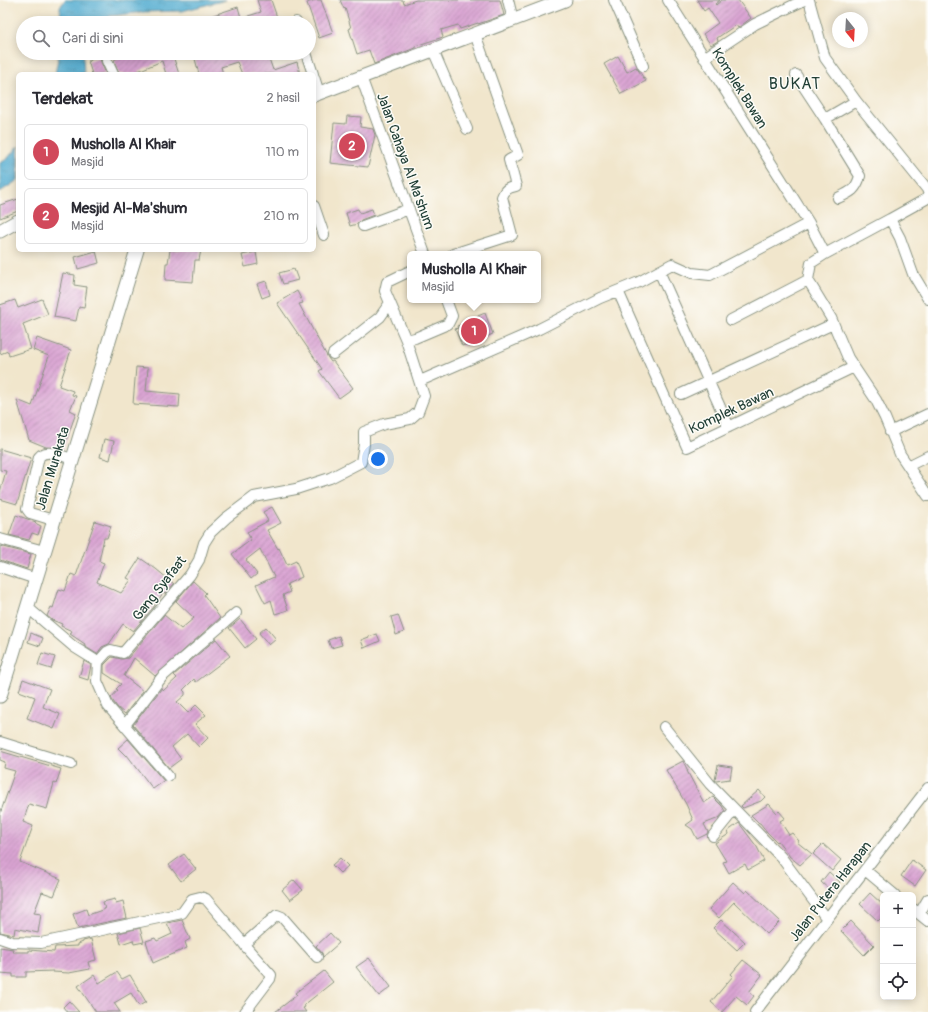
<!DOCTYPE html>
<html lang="id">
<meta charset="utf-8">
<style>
body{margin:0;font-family:Pangolin,sans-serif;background:#f2f2f3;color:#2b2b33}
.controls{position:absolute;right:12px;bottom:12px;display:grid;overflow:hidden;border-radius:6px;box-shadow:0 2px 10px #0003}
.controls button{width:36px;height:36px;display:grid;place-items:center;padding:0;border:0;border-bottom:1px solid #e1e1e2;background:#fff;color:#2b2b33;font:20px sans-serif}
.compass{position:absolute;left:832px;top:12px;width:36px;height:36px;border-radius:50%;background:#fff;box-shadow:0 2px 10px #0003;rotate:162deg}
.you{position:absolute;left:378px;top:459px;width:14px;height:14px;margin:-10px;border:3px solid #fff;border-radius:50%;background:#1a73e8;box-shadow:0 0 0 6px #1a73e833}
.badge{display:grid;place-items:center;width:26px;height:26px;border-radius:50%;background:#d1495b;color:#fff;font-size:13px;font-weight:700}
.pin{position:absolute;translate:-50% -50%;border:2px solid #fff;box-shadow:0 1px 4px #0006}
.popup{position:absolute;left:407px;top:251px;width:134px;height:52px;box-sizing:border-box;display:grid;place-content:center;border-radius:6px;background:#fff;filter:drop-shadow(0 1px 3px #0005);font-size:13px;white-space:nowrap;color:#7c7c81}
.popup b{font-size:15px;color:#2b2b33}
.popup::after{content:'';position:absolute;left:50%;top:100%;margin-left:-8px;border:8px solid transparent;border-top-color:#fff}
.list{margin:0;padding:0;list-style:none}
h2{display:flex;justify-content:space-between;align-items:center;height:52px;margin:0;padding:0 16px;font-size:17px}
h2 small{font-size:13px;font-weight:400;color:#7c7c81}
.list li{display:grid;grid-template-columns:26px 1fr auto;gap:12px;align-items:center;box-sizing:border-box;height:56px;margin:0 8px 8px;padding:0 8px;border:1px solid #e1e1e2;border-radius:6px}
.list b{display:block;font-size:15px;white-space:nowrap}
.list p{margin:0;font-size:13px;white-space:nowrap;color:#7c7c81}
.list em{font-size:13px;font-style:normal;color:#7c7c81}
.icon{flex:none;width:22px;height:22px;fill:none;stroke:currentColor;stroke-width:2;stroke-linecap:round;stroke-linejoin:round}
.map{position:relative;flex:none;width:928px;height:1012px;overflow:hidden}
.search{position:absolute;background:#fff;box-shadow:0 2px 10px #0003;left:16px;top:16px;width:300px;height:44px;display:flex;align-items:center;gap:10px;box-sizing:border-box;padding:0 14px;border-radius:22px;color:#7c7c81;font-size:15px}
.panel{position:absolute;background:#fff;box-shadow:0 2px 10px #0003;left:16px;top:72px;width:300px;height:180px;border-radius:6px}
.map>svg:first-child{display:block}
.water{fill:url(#water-ripples);stroke:#3a7582}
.building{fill:url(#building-hatch)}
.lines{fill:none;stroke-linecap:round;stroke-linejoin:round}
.minor-casing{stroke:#889280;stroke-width:12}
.major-casing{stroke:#889280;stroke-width:15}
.minor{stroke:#fff;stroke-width:10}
.major{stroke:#fff;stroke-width:13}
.labels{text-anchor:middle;stroke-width:3;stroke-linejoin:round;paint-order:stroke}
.street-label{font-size:14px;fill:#1f3d34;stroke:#fdfcf7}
.quarter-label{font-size:16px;letter-spacing:1px;fill:#1f3d34;stroke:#fdfcf7}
</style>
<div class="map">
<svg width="928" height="1012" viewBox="0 0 928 1012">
<defs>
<pattern id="water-ripples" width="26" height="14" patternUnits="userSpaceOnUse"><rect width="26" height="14" fill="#54add1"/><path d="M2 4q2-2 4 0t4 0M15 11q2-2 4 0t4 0" fill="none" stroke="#458eaa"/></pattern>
<pattern id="building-hatch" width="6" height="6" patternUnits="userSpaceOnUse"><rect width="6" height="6" fill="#daa4d3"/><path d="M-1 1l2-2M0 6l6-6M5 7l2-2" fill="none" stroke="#b087ac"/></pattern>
</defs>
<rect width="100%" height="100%" fill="#fdfcf7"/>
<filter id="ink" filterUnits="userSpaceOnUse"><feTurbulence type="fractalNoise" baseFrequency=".025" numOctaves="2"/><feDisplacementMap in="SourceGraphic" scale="8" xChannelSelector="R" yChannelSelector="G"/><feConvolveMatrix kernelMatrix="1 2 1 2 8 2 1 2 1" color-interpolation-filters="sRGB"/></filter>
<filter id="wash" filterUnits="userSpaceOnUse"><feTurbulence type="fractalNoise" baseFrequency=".012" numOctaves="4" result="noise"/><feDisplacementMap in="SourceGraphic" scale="16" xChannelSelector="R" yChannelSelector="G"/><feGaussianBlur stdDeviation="0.9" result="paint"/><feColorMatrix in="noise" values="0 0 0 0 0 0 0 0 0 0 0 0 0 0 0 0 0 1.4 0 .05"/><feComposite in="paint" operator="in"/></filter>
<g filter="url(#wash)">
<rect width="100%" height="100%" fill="#f1e6cc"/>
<path class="water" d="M65 0H226L182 11 144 12 110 16 101 23H61L60 7Z
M59 53H85L83 58 84 74H55Z
M18 146V180L0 192V163L7 159Z"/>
<g id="blocks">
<path class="building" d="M257 0H271L279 23H250L248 16 261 12Z
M315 0H321L333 33 319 38 307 3Z
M340 0H403L404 4 416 0H500L504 15 478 24V23L460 29 458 25 441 30 443 37 415 46V48L374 64 369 50 357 54 349 29 351 28 345 8 344 9Z
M697 0H720L715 4 716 5 722 0H738L751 18 738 28 736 25 717 38 718 41 711 45 703 34 718 23 708 8 704 11Z
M238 7 242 21 236 23H192V22Z
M121 53H181L173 56 179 74H166L162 61 138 71 140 74H119L114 60 122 56Z
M208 53H267L273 70 297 62 300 74H242L237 62 221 67 223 74H199L195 59 208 55Z
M618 56 627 72 636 67 646 81 621 94 604 64Z
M99 57 106 74H92L88 61Z
M347 116 361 117 360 127 373 129 375 135 368 167 330 163 334 123 346 124Z
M18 199V211L0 218V205Z
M358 209 360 213 372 209 374 215 361 220 357 224 350 226 346 213Z
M170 250H201L199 260H195L193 282 165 280 166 263H168Z
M96 251 99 263 78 269 75 257Z
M256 252 258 264 245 267 242 255Z
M294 269 298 280 283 284 279 273Z
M63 273 75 275 74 285 87 287 84 308 79 307 76 321 54 317Z
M266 281 270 295 262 298 257 284Z
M297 291 303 303 299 304 328 358 331 362 333 361 353 388 339 398 319 371 322 369 277 303Z
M42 299 48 314 23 324 31 349 9 356 8 351 0 354V305L15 300 18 308Z
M485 313 493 334 462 346 455 329 458 328 457 326 473 320V318Z
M37 338 71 350 59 386 73 391 72 395 76 396 70 410 76 413 63 449 46 447 29 440 17 400 32 406 49 356 33 350Z
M136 367 148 368 146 391 180 394 179 407 133 404Z
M104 439 114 441 110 460 100 457Z
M0 449 31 458 17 504 0 499V492L6 471 0 470Z
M272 507 281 523 267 530 278 549 279 548 287 565 296 561 302 577 287 584 290 592 283 595 288 610 275 614 271 600 265 603 256 585 274 577 260 549 246 560 257 574 251 579 232 554 251 540 247 532 268 521 263 512Z
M16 515 36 522 35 523 41 526 38 535 32 533 29 540 9 535Z
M95 521 111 526 107 538H104L99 561 104 563 97 582 121 593 131 580 127 578 140 558 156 569 174 584 165 594 163 593 153 608 133 631 123 624 109 644 102 647 97 654 84 646 85 644 70 634 72 631 61 626 62 624 52 620 47 616 51 607 53 608 59 589 65 591 71 574 76 576Z
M0 546 31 554 27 569 0 560Z
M193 581 206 593 204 595 220 618 155 676 134 658 124 676 143 691 125 714 117 707 111 698 118 690 116 689 121 684 104 673V665L112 657 122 659 128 658 164 615 181 629 194 618 176 601Z
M398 615 404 632 396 635 391 617Z
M240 619 256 639 245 648 229 628Z
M266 627 276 639 269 645 259 633Z
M31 633 43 638 40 646 28 642Z
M377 634 380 641 364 648 361 640Z
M339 636 342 645 331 648 328 640Z
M216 639 230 656 196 682 194 679 183 690 185 692V695L177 702 188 713 196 705 206 715 195 724 208 738 199 747 187 734 172 747 181 759 169 768 133 725 162 688 164 690 177 678 174 675Z
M42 653 55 657 51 669 38 665Z
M84 661 91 665 88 680 79 677Z
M23 679 50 689 43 707 60 714 54 729 27 718 35 697 19 691Z
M128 739 164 781 153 789 127 755 126 756 118 748Z
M0 751 61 769 56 784 54 783 47 809 29 804 23 822 33 826 20 862 61 879 54 896 42 892 34 913 41 914 38 933 15 928 14 935 0 932V814L15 771 4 768 5 762 0 760Z
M683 761 688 771H687L704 803 713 797 722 806 725 811 719 818 704 824 708 832 707 834 697 839 692 829 686 825 693 820 686 804 666 770Z
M718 765 732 767 730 779 716 781 715 780Z
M759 790 765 797 761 801 743 808 741 806Z
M769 804 777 813 779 811 785 818 780 821 789 835 792 833 799 841 797 842 812 854 800 865 789 856V855L778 841 777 842 767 832 760 823H759L751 815Z
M739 823 757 847 764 861 748 870 745 864 729 873 723 862 726 861 715 843 729 834 728 831Z
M823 844 841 860 832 871 813 854Z
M184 854 196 869 181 881 169 865Z
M340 858 348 866 340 873 332 865Z
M912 860 926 870 915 886 901 876Z
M829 872 840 882 832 892 821 882Z
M294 880 303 890 290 900 282 890Z
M733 882 745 893 747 890 780 921 767 934 734 902 719 918 709 909Z
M870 893 883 905V916L878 921 860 904Z
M115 899 116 903 123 901 127 918 78 928 73 914 86 909 88 915 105 909 103 902Z
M182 920 190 939 185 942 187 948 153 963 146 941 155 938 157 941 172 934 167 923Z
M721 920 745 942 737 950 713 928Z
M851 921 874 945 864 955 841 931Z
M140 928 144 942 134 944 133 940 121 944 118 933Z
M330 933 339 943 323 957 322 953 316 946Z
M91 939 96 960 88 962 90 969 69 973 53 972V971L26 972V977H13V974L0 973V947L13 949 12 952H29V950L54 952 55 947 78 946V944L83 942V941Z
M369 958 391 987 379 996 356 967Z
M743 960 762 975 749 992 754 996 747 1005 736 996 722 1012 711 1002 733 976 731 974Z
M324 971 333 982 304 1005 305 1007 303 1008 306 1012H275L297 995 295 993Z
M117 972 122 979 130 975 146 1002 139 1006 131 993 114 1003 120 1012H96L78 986 94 975 99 983Z
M69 1001 79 1012H67L63 1007Z"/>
</g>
</g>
<g filter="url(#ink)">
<use href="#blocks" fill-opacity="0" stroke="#889280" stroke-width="1"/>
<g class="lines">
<defs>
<path id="minor" d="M508 0 513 20
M614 0 643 66
M668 0 809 223 825 254 811 263 808 280 831 318 848 358 876 400 885 418 900 454 928 496
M809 0 825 58 856 101 927 189 928 192
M296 22V23
M433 50 467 129
M306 53 313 74
M704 58 755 24 804 0
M107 61 113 74
M796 75 825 119 856 101
M314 77 319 93
M361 77 425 254
M825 119 860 176C856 190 851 192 838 198
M314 206 324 235
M890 219 926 199 928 196
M363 226 409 209
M453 254 512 235 502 197C505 189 508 188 516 186L509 160 518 155 475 34
M825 254 890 219 900 238 913 274 928 299
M410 271 387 282 385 291 406 340 415 338 448 324 452 316 446 300
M659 271 729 427
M618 291 687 447 854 367
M731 320 808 280
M333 354 380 317 390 303
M420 381 539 329 600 298 639 282 672 264 692 273 710 275 809 223
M681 394 833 324
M890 432 928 414
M908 466 928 456
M53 520 30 513 27 509 39 457C46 448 62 456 72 459
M0 539 44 551
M0 567 36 579
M27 607 74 647 98 662 107 652 111 650 123 653 190 575 199 560 204 543 211 532 226 518 254 497 296 489 330 478 361 462 364 444V432L384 424 410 419 418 412 424 396 406 340
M98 662 97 681 108 706 168 776
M125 725 162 677 236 613
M664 727 710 784 781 857 827 919
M0 742 71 764
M713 836 734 810
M865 870 895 895
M913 909 928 921
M919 914 928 899
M0 938 12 942 41 943 182 913 192 899 200 897 206 899 244 944
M245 1012 270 979 271 975 246 947 244 944 277 915 282 917 317 957
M755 1012 928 788"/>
<path id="major" d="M314 95 565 0
M0 231 18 221
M0 696 137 250"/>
</defs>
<use href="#minor" class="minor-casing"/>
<use href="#major" class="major-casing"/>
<use href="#minor" class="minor"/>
<use href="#major" class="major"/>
</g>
</g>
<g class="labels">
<g class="street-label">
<text transform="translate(740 88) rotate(58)" y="5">Komplek Bawan</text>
<text transform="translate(406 161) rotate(70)" y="5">Jalan Cahaya Al Ma'shum</text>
<text transform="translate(731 410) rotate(-25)" y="5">Komplek Bawan</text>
<text transform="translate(52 468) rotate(-73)" y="5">Jalan Murakata</text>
<text transform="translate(159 588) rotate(-52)" y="5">Gang Syafaat</text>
<text transform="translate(830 891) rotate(-52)" y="5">Jalan Putera Harapan</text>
</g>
<g class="quarter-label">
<text x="795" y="89">BUKAT</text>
</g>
</g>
</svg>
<div class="controls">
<button>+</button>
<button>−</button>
<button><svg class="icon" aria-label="locate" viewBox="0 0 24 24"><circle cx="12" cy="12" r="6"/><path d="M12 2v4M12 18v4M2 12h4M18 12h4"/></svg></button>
</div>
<svg class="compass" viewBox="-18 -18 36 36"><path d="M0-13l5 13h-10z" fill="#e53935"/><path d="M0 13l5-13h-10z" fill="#7c7c81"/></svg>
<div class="you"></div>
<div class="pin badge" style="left:474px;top:331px">1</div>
<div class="popup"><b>Musholla Al Khair</b>Masjid</div>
<div class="pin badge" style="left:352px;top:146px">2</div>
<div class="search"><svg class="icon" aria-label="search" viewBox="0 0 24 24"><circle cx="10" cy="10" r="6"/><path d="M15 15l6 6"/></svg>Cari di sini</div>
<section class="panel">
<h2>Terdekat<small>2 hasil</small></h2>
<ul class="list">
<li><span class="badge">1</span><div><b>Musholla Al Khair</b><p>Masjid</p></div><em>110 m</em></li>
<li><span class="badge">2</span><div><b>Mesjid Al-Ma'shum</b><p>Masjid</p></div><em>210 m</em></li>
</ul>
</section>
</div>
